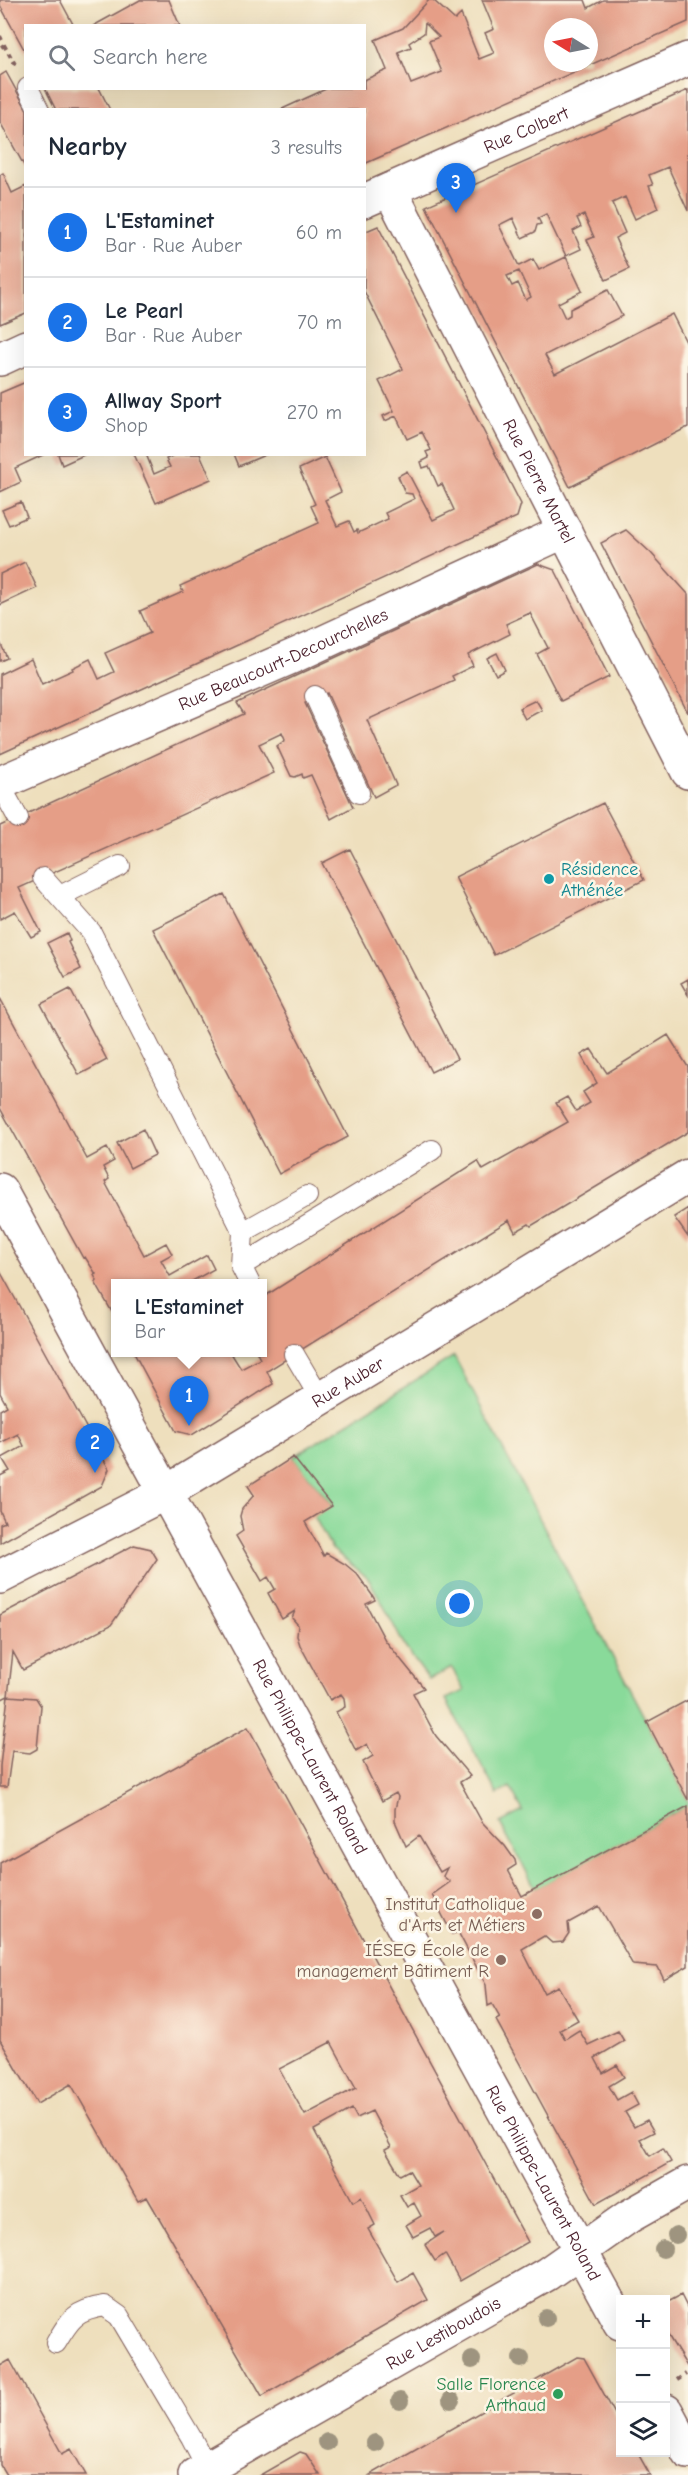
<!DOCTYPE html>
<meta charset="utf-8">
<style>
body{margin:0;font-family:"Comic Neue",sans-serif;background:#f2f2f3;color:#1f2937}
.controls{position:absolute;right:18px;bottom:18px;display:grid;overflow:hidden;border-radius:0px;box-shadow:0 6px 24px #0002}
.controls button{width:54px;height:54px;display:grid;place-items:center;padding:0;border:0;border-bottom:2px solid #e0e1e3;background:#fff;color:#1f2937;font:30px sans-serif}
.compass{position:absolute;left:544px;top:18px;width:54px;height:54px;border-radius:50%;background:#fff;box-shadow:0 6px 24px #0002;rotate:280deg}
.you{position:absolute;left:460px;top:1604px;width:21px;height:21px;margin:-15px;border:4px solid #fff;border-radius:50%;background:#1a73e8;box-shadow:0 0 0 9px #1a73e833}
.badge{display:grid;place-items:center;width:39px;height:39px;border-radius:50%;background:#1a73e8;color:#fff;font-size:20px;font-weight:700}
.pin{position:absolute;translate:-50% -50px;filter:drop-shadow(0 2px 3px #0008)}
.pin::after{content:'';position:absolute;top:32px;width:21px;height:18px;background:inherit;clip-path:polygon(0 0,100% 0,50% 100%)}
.popup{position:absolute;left:111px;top:1279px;width:156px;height:78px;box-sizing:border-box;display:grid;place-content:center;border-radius:0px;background:#fff;filter:drop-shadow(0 2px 4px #0005);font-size:20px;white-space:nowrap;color:#747a83}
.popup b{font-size:22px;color:#1f2937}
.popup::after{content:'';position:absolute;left:50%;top:100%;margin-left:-12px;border:12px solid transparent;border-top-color:#fff}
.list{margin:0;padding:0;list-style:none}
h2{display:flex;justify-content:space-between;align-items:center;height:78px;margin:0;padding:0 24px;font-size:26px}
h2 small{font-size:20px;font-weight:400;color:#747a83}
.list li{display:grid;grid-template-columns:39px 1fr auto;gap:18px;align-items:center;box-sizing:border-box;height:90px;padding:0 24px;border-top:2px solid #e0e1e3}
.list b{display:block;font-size:22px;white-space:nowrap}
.list p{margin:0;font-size:20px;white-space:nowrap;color:#747a83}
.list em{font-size:20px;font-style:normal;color:#747a83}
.icon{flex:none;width:33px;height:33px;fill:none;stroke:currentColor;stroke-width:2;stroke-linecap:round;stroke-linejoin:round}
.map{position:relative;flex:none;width:688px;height:2475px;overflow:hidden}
.search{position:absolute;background:#fff;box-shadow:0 6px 24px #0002;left:24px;top:24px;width:342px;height:66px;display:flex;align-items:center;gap:15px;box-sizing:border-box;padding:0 21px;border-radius:0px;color:#747a83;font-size:22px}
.panel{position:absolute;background:#fff;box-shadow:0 6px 24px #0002;left:24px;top:108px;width:342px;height:348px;border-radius:0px}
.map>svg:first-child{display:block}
.green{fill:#89da9a;stroke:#6a7c62;stroke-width:1.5}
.building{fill:#e59e87;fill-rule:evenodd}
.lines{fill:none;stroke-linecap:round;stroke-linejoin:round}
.lane-casing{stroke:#83625e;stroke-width:22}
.street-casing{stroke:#83625e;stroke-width:36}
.secondary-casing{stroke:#83625e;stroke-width:36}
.path{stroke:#83625e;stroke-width:4;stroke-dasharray:4.5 4.5;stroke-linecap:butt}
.lane{stroke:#fff;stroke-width:20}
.street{stroke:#fff;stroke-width:33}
.secondary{stroke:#fff;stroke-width:33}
.tree{fill:#9e947f}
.culture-dot{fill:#0f9aa8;stroke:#fcf5e5;stroke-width:2}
.education-dot{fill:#8d6e63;stroke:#fcf5e5;stroke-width:2}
.leisure-dot{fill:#2e9e5b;stroke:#fcf5e5;stroke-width:2}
.labels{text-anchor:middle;stroke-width:5;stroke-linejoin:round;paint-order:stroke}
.street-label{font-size:18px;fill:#4a1f2b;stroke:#fcf5e5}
.culture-label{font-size:18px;fill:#0d838f;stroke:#fcf5e5;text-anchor:start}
.education-label{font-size:18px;fill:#785e54;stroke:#fcf5e5;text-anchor:end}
.leisure-label{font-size:18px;fill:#27864d;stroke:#fcf5e5;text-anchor:end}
</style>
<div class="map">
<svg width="688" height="2475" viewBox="0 0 688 2475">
<rect width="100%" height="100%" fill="#fcf5e5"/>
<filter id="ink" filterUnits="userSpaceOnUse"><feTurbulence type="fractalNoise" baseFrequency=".0167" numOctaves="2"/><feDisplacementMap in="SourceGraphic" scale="12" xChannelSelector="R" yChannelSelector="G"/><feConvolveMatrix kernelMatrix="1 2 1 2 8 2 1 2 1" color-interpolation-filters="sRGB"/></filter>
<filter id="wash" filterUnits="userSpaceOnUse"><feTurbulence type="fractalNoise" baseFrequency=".008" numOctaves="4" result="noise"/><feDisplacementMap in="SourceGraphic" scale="24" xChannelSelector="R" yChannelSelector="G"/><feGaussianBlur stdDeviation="1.35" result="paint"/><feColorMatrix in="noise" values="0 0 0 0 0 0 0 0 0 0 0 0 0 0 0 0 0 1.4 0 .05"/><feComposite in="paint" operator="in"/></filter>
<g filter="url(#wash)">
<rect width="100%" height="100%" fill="#eedfbd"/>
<path class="green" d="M454 1356 688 1800V1806L536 1889 500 1823 523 1811 510 1787 497 1794 446 1699 464 1691 452 1668 429 1680 405 1647 379 1597 367 1577 332 1549 314 1516 332 1505 293 1457Z"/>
<g id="blocks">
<path class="building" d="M0 0H60L74 26H26V53L0 5Z
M140 0H169L180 26H93Z
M429 0H433L455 20 461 14 479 59 494 53 485 33 494 29 482 0H585L588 8 603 0H688V22L364 164V110H280L328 88H364V80L387 70 375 40 403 28ZM425 23 439 37 429 41 442 72 411 84 398 52 411 47 409 43 424 33ZM553 27H589V63H553Z
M6 72 27 110 26 169 0 122V76Z
M45 88H99L110 110H56Z
M688 90V211L668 167 649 175 653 185 649 186 658 208 635 219 625 197 612 203 625 233 615 238 629 269 606 280 587 240 594 237 584 215 577 218 581 227 573 231 581 249 566 256 546 214 538 218 541 224 537 225 535 232 522 238 513 218 499 225 519 266 533 259 539 270 566 257 582 291 558 303 565 318 570 315V309L608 290 622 316 545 355 555 374 672 314 688 346V427L570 487 426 206ZM519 271 531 297 526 300 518 283 512 286 507 276Z
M3 173 12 193 26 186V313L0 324V175Z
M378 226 521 504 517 517 0 754V674L31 659 42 684 73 670 72 668 90 659 99 679 114 672 105 653 150 633 140 611 183 592 180 586 319 523 311 506 315 504 299 469 325 457 341 492 325 500 337 526 349 521 354 532 357 530 358 533 388 519 385 513 414 499 412 494 405 493 398 476 407 471 433 520 454 510 442 484 438 486 429 466 423 468 421 462 429 458 426 452 431 450 422 432 407 439 396 416 385 421 383 416 394 411 379 381 403 369 364 291V232Z
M26 382V454H45L15 468 21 482 0 492V393Z
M58 454H86L62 465Z
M134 454H146L154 474 170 467 166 459 176 454H200L211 479 156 503Z
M234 454H267L239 466Z
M21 502 27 517 9 525 2 510Z
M626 530 651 553 688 594V713L601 543Z
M25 562 37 588 0 605V574Z
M538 564 555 570 609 677 561 701 537 654 548 648 530 613 506 624 510 634 468 655 473 666 452 676 454 680 367 720 396 785 374 797 327 693 305 703 353 807 331 819 311 775 303 778 302 774 295 777 291 776 277 746 285 740 282 733 259 744 274 773 19 888 41 932 31 937 15 911 0 919V826L244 714 237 703Z
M0 642 7 658 0 661Z
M497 653 505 670 496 675 487 658Z
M536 700 542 710 525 719 519 708Z
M603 803 644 880 494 955 455 877Z
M350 849 457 1059 431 1072 322 863Z
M224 894 348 1137 279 1174 153 929Z
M67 933 70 941 68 942 81 969 65 977 47 943Z
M688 979V995L681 983Z
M70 989 107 1060 79 1075 41 1004Z
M0 998 87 1159 107 1148 114 1161 103 1167 109 1179 105 1182 144 1255 166 1243 172 1254 161 1260 170 1276 207 1255 214 1269 187 1284H116V1319L95 1282 97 1281 94 1275 96 1274 85 1257 83 1258 0 1108Z
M668 1035 688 1067V1132L531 1226 529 1224 515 1232 509 1220 267 1371 273 1384 192 1435 176 1431 134 1353H231L241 1369 260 1359 257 1353H262V1298L478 1161 483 1170 568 1122 556 1103 567 1097 576 1111 590 1103 583 1092 597 1083 581 1055 591 1049 607 1073Z
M143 1129 155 1155 130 1168 117 1143Z
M688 1208V1237L674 1217Z
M0 1271 109 1469 102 1486 0 1543V1524L5 1522 0 1511V1476L10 1471 2 1458 24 1446 18 1434 0 1443V1410L7 1406 0 1393Z
M293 1457 332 1506 305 1522 324 1556 326 1553 345 1564 357 1574 372 1595 375 1600 366 1604 385 1640 424 1688 413 1693 436 1736 470 1776 460 1782 482 1822 505 1846 515 1860 516 1865 508 1870 522 1896 688 1806V1966L664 1980 658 1967 633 1965 599 1906 568 1923 569 1933 563 1942 552 1943 544 1936 522 1949 544 1993 558 1986 578 2020 560 2030 565 2039 579 2030 588 2045 618 2031 624 2041 595 2058 603 2073 617 2065 624 2077 609 2086 617 2100 631 2092 638 2105 625 2112 634 2127 647 2120 654 2132 640 2139 650 2156 663 2148 671 2162 596 2204 496 2020 500 2018 492 2004 488 2006 486 1985 458 1932 452 1934 432 1895 450 1882 443 1876 447 1868 440 1872 419 1836 406 1846 395 1821V1809L398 1797 396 1793 382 1801 363 1762 373 1756 367 1744 356 1751 336 1712 345 1707 344 1698 341 1694 330 1700 300 1645 297 1636 298 1625 292 1618 295 1611 282 1619 268 1593 275 1589 268 1577 262 1581 236 1536 243 1531 240 1516 242 1509 254 1495 248 1486Z
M134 1545 151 1549 157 1559 111 1625 23 1670 13 1652 8 1696 0 1700V1615Z
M8 1696 36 1698 41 1706 37 1749 30 1753 12 1751 7 1787H0V1766Z
M688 1700V1800L647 1722Z
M248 1727 528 2242 460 2281 445 2254 435 2261 425 2245 444 2232 435 2237 430 2228 413 2237 406 2225 421 2216 414 2203 407 2207 400 2195 418 2185 409 2170 400 2175 385 2150 391 2147 372 2111 357 2118 352 2109 314 2130 353 2202 361 2197 375 2225 368 2229 398 2282 413 2273 428 2300 262 2396 147 2197 138 2201 71 2084 37 2104 0 2040V1863ZM331 2042 356 2088 305 2115 279 2069Z
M681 2295 688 2309V2368L666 2332V2303Z
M577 2357 584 2358 620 2423V2452H637L650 2475H370Z
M10 2360 62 2454 71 2449 86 2475H6L0 2465V2366Z
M300 2452 306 2454 320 2475H260Z"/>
</g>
</g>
<g filter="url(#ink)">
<use href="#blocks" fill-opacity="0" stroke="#83625e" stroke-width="1.5"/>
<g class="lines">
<defs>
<path id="lane" d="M28 88 39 110
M315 696 359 793
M0 785 18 818
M43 878 91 932 243 1232 241 1266
M60 896 120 866
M243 1232 307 1196
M250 1284 241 1266 432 1150
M294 1354 320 1398
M56 2343C70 2319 76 2310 105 2306L119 2316 191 2437 207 2468"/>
<g id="street">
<path id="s1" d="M390 190 688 772"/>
<path id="s2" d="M0 783 296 655 565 531"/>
<path id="s3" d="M0 1190 620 2323"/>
<path id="s4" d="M0 1577 165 1493 688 1176"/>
<path d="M666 2411 688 2452"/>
<path id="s5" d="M195 2475 547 2274 628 2217 688 2183"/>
</g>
<g id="secondary">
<path id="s6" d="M364 201 688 59"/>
<path d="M0 359 26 347"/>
</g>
</defs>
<use href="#lane" class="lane-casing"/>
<use href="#street" class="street-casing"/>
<use href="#secondary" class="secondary-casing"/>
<path class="path" d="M0 36 4 45 0 48
M4 45 16 66
M677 2380 686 2374"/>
<use href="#lane" class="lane"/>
<use href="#street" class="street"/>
<use href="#secondary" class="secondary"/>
</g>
<g class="tree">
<circle cx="676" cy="2235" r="9"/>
<circle cx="663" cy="2249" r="9"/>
<circle cx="546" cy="2318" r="9"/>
<circle cx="521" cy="2359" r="9"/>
<circle cx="472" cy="2360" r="9"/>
<circle cx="451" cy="2400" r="9"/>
<circle cx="400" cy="2401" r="9"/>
<circle cx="327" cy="2442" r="9"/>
<circle cx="375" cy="2443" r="9"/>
</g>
</g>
<circle class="culture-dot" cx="549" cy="879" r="6"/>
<g class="education-dot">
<circle cx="537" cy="1914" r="6"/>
<circle cx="501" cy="1960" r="6"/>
</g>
<circle class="leisure-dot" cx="558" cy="2394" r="6"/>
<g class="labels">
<g class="street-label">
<text dy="6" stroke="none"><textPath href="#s6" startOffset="177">Rue Colbert</textPath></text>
<text dy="6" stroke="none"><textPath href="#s1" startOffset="327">Rue Pierre Martel</textPath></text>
<text dy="6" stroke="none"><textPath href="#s2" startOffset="309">Rue Beaucourt-Decourchelles</textPath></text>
<text dy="6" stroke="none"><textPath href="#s4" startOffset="399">Rue Auber</textPath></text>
<text dy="6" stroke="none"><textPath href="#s3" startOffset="646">Rue Philippe-Laurent Roland</textPath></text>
<text dy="6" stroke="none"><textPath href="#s3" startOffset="1132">Rue Philippe-Laurent Roland</textPath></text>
<text dy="6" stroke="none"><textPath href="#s5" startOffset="286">Rue Lestiboudois</textPath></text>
</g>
<g class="culture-label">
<text x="561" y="875">Résidence<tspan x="561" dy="21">Athénée</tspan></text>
</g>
<g class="education-label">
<text x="525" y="1910">Institut Catholique<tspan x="525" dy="21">d'Arts et Métiers</tspan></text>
<text x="489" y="1956">IÉSEG École de<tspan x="489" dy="21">management Bâtiment R</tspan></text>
</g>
<g class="leisure-label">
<text x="546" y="2390">Salle Florence<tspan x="546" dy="21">Arthaud</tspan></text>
</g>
</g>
</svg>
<div class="controls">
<button>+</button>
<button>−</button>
<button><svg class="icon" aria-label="layers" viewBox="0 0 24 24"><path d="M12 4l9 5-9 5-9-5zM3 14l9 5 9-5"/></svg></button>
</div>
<svg class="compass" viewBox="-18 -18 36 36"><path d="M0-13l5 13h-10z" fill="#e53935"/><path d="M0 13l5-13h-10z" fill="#747a83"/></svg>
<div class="you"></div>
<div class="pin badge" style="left:189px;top:1426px">1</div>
<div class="popup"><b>L'Estaminet</b>Bar</div>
<div class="pin badge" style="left:95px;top:1473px">2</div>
<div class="pin badge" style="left:456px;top:213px">3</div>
<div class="search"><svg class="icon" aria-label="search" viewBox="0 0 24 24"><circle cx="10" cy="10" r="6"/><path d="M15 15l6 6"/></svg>Search here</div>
<section class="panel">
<h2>Nearby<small>3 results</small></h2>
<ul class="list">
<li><span class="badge">1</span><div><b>L'Estaminet</b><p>Bar · Rue Auber</p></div><em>60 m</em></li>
<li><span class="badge">2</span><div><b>Le Pearl</b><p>Bar · Rue Auber</p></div><em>70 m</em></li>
<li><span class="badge">3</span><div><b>Allway Sport</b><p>Shop</p></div><em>270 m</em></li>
</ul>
</section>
</div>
